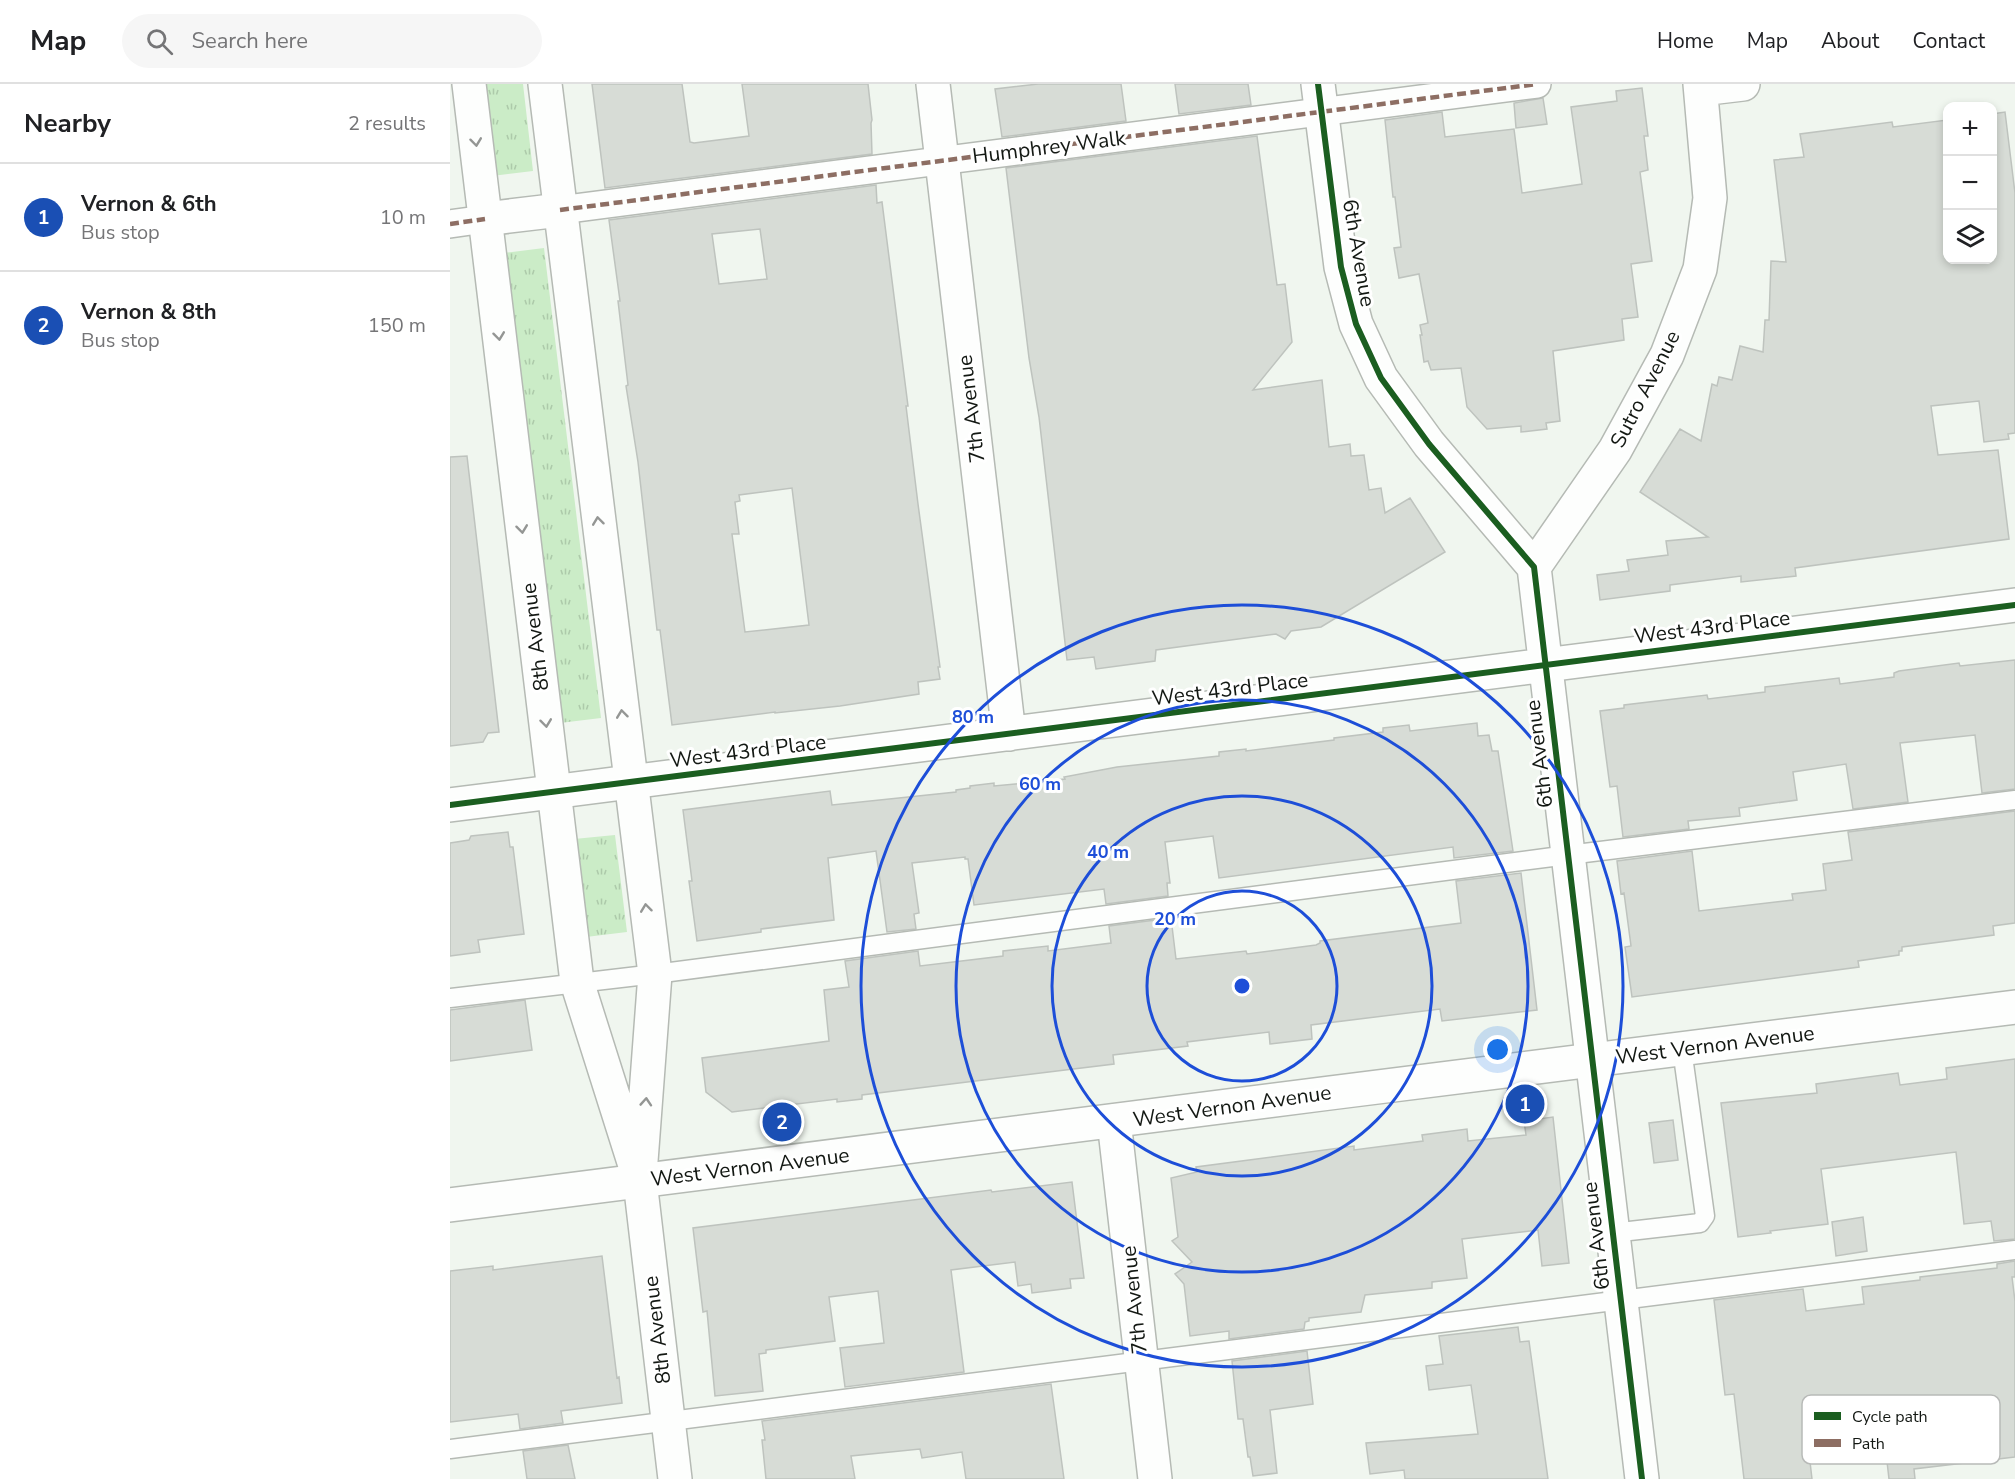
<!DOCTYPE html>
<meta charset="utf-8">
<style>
body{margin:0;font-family:"Nunito Sans",sans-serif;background:#f6f6f6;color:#202124}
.controls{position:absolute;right:18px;top:18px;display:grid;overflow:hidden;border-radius:12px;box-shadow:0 3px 9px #0003}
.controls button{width:54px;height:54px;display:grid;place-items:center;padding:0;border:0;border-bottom:2px solid #e0e0e0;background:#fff;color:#202124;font:30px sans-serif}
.you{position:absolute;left:1048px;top:966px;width:21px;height:21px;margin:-15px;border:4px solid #fff;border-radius:50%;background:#1a73e8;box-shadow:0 0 0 9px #1a73e833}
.badge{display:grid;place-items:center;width:39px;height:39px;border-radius:50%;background:#0f766e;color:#fff;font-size:20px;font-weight:700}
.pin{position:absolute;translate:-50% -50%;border:3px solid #fff;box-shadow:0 2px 6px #0006}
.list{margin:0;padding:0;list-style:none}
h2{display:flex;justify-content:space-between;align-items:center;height:78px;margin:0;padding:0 24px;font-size:26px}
h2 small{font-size:20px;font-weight:400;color:#757577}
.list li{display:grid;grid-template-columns:39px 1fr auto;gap:18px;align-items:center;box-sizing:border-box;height:108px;padding:0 24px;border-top:2px solid #e0e0e0}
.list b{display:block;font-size:22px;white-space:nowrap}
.list p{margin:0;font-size:20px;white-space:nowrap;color:#757577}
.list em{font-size:20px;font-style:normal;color:#757577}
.icon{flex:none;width:33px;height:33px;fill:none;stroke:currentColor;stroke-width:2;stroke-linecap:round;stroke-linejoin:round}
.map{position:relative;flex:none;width:1565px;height:1395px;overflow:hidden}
header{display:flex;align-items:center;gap:36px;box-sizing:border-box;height:84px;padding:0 30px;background:#fff;border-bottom:2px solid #e0e0e0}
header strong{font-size:28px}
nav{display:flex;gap:33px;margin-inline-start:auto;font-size:21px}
.search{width:420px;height:54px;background:#f6f6f6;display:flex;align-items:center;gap:15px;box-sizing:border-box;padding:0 21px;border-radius:33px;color:#757577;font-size:22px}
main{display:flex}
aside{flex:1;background:#fff}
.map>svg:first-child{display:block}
.grass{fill:url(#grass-tufts)}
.building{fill:#d7dcd6;stroke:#bec3be;stroke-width:1.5;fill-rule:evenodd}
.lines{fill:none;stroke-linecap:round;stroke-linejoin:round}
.service-casing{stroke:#b5bab4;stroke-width:21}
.pedestrian-casing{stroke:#b5bab4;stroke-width:30}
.minor-casing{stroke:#b5bab4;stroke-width:36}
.tertiary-casing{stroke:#b5bab4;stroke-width:36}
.secondary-casing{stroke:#b5bab4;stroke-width:36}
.service{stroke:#fdfefd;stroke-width:18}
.pedestrian{stroke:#fdfefd;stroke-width:27}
.minor{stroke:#fdfefd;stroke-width:33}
.tertiary{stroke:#fdfefd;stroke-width:33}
.secondary{stroke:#fdfefd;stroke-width:33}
.quiet{stroke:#8d6e63;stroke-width:4.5;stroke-dasharray:9 4.5;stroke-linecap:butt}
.cycleway-casing{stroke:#fff;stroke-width:10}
.cycleway{stroke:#1b5e20;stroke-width:6}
.oneway{stroke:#949694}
.ring{fill:none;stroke:#1d4ed8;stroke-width:3}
.labels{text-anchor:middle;stroke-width:6;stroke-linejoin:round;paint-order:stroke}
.street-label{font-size:21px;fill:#131813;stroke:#fff}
.key{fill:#fff;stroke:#b8bab8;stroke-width:1.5}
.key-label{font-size:16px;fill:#131813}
.centre{fill:#1d4ed8;stroke:#fff;stroke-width:3}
.ring-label{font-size:18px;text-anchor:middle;font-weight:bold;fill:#1d4ed8;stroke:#fff;stroke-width:6;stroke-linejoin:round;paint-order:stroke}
</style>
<header>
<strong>Map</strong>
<div class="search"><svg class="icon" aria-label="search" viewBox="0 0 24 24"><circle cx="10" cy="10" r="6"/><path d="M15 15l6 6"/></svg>Search here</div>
<nav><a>Home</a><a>Map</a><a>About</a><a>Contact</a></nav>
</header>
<main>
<aside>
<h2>Nearby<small>2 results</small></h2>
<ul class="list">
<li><span class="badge" style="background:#1a4fb4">1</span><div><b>Vernon &amp; 6th</b><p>Bus stop</p></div><em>10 m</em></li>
<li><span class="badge" style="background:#1a4fb4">2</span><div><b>Vernon &amp; 8th</b><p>Bus stop</p></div><em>150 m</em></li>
</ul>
</aside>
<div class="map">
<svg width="1565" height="1395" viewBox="0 0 1565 1395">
<defs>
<pattern id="grass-tufts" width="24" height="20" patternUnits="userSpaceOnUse" patternTransform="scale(1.5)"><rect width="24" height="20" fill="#cbecc7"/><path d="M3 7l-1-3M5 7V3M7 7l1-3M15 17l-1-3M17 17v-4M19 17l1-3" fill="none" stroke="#adcaaa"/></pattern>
</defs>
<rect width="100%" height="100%" fill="#f0f6ef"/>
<path class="grass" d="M31 0H73L83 87 42 92Z
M94 164 151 634 110 639 53 169Z
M165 751 177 848 136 853 124 755Z"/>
<path class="building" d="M142 0H232L240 58 244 59 299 52 292 0H418L422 36 421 39 422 70 155 104Z
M588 0H671L676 37 552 53 545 5Z
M725 0H798L801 21 729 30Z
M1192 4 1198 52H1194L1198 86 1190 88 1202 177 1181 180 1188 233 1172 235 1174 256 1103 267 1110 337 1096 339 1097 345 1071 348V342L1037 345 1017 323 1011 284 981 286 978 277 974 278 970 251H972L970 241 978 239 969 190 949 194 944 164 951 163 945 113H943L935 36 992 28 995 53 1064 45 1072 109 1132 100 1121 23 1167 17 1166 7Z
M1093 14 1097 40 1066 44 1064 19Z
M1555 28 1565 109V349L1558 350 1559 355 1534 358 1529 317 1481 322 1488 371 1548 366 1559 455 1345 484 1346 492 1291 498V492L1220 501V507L1150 516 1147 491 1179 487 1177 476 1218 471 1216 457 1258 453 1190 408 1230 345 1251 357 1262 300 1267 302 1269 293 1282 296 1290 262 1313 268 1315 236H1319L1321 177 1336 178 1324 76 1354 73 1350 50 1442 38 1443 43 1497 36V176H1542V30Z
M807 52 827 201 835 200 842 258 803 306 872 296 879 363 900 360 901 372 914 371 919 406 931 404 935 429 960 414 995 468 871 543 841 547 835 555 826 550 706 566 705 577 646 585 644 573 617 576 589 333 579 274 556 84Z
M426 101 427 119 432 118 458 322H456L468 420 490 583H488L490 595 468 598 469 610 390 622 325 629V628L222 641 210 546H207L188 378 176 302 178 301 168 217H170L159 136ZM310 145 317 195 269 200 262 150ZM342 404 359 541 295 548 282 450H289L285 418 290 417 289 411Z
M17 372 49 648 38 649 33 658 0 662V373Z
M1565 576V705L1532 709 1525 651 1450 659 1458 718 1403 725 1396 680 1343 688 1347 716 1289 724 1290 732 1238 737 1239 745 1173 753 1167 702 1160 703 1150 627 1174 624V621L1257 611 1258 615 1315 608V603L1389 594 1390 600 1444 593V589L1449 587 1509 579 1510 582Z
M1027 639 1028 652 1039 651 1042 667H1048L1063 767 1004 774 1003 763 769 794 763 752 715 758 720 799H717L718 812 656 820 654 805 524 821 518 775H515V773L462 779 469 829 464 830 466 845 437 848 426 767 378 774 384 836 311 845V848L247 857 239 797H242L233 726 380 707 382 721 506 708V706L520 704V702L544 699V702L615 695 614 693 667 683 769 672V668L796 665V667L884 656V654L933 648V644L959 641 960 647Z
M1565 727V839L1543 842 1544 851 1452 863V867H1449V871L1408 877 1409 883 1182 913 1175 863 1181 862 1174 809 1171 810 1167 777 1242 767 1249 827 1343 816 1342 810 1376 806 1373 780 1402 776 1398 748Z
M58 748 60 763H63L74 850 28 856 30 868 0 872V759L19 756 21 752Z
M1071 789 1087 926 992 937 990 925 861 941 862 955 820 960 819 948 737 958 738 962 663 971 664 980 412 1011V1015L387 1018V1015L282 1028 256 1008 252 974 379 957 374 906 399 903 395 877 468 867 470 882 553 872V867L598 862V867L661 859 659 842 721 834 726 875 796 867 797 870 866 861 870 859V857L1011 839 1006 797Z
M75 916 82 966 0 977V926Z
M1565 975V1155L1544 1157 1541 1137 1514 1140 1506 1068 1371 1085 1378 1140 1320 1147 1321 1149 1288 1153 1271 1019 1367 1009 1366 1000 1448 989 1450 1001 1497 995 1496 984Z
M1103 1033 1119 1179 1092 1182 1088 1146 1012 1155 1017 1194 982 1198V1204L915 1211 911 1228 859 1234V1237L855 1238 854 1245 779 1255V1247L740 1252 734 1200 725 1190 742 1178 722 1157 728 1153 721 1094 747 1088 746 1083 904 1062V1066L973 1057 972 1051 1017 1045 1018 1057 1076 1051 1074 1037Z
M1223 1036 1228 1076 1204 1079 1199 1039Z
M622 1098 634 1194 620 1195 621 1204 582 1209 581 1200 568 1202 565 1178 501 1186 514 1288 395 1303 390 1264 434 1259 428 1207 379 1213 385 1257 316 1266V1269L309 1270 313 1307 265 1312 257 1227 253 1228 243 1144 541 1106 542 1108Z
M1413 1133 1417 1167 1386 1172 1382 1138Z
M152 1172 167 1294 169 1293 172 1319 111 1327 113 1339 70 1345 68 1330 0 1338V1187L43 1182V1186Z
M1565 1177V1193H1562L1565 1217V1373L1464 1385 1465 1395H1439L1431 1325 1355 1334 1362 1395H1294L1284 1310 1275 1311 1264 1216 1353 1205 1356 1227 1414 1220 1412 1203 1470 1196V1193L1547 1184V1180Z
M1068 1243 1070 1258 1079 1257 1098 1395H955L954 1386 920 1390 916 1359 1028 1350 1021 1301 979 1306 976 1282 993 1280 989 1252Z
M857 1267 863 1320 820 1326 827 1389 803 1392 800 1373H798L793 1335H788L782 1277Z
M601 1300 614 1395H516L512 1368 472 1374 470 1365 401 1372 405 1395H316L312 1356H315L312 1337Z
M118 1361 125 1395H77L73 1367Z"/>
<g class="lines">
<defs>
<path id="service" d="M0 914 205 890 1118 771 1565 716
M1162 1149 1250 1139 1255 1132 1232 965
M0 1365 1565 1166"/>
<path id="pedestrian" d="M110 126 1087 0
M0 140 35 135"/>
<path id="minor" d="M483 0 559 650
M868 0 891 183 906 240 931 294 979 360 1084 483 1192 1395
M1251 5 1293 0
M35 135 110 126
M1084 483 1165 366 1217 271 1250 185 1260 114 1250 0
M0 721 1565 521
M664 1037 705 1395
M190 1097 225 1395"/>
<path id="tertiary" d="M19 0 127 898 190 1097
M95 0 205 890 191 1077"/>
<path id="secondary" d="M0 1121C522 1054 1043 988 1565 923"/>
</defs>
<use href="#service" class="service-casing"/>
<use href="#pedestrian" class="pedestrian-casing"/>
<use href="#minor" class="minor-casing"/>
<use href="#tertiary" class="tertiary-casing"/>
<use href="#secondary" class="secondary-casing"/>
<use href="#service" class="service"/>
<use href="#pedestrian" class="pedestrian"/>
<use href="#minor" class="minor"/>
<use href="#tertiary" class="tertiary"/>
<use href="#secondary" class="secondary"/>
<path class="quiet" d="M110 126 1087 0
M0 140 35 135"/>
<defs>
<path id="cycleway" d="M868 0 891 183 906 240 931 294 979 360 1084 483 1192 1395
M0 721 1565 521"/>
</defs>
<use href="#cycleway" class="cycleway-casing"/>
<use href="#cycleway" class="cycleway"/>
</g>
<defs><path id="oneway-chevron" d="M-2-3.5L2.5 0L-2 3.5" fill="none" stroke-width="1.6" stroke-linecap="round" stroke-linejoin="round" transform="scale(1.5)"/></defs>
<g class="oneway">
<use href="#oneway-chevron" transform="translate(26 58) rotate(83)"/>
<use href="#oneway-chevron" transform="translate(49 252) rotate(83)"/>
<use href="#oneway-chevron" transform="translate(148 437) rotate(-97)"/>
<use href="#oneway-chevron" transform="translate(72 445) rotate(83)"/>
<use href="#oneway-chevron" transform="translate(172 630) rotate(-97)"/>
<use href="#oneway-chevron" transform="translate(96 639) rotate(83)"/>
<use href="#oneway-chevron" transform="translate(196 824) rotate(-97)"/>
<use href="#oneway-chevron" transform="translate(196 1018) rotate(-86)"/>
</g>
<g class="ring">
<circle cx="792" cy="902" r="95"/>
<circle cx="792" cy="902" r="190"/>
<circle cx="792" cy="902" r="286"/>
<circle cx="792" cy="902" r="381"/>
</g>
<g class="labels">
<g class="street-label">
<text transform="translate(599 63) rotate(-7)" y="7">Humphrey Walk</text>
<text transform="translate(909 169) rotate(80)" y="7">6th Avenue</text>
<text transform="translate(1195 305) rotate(-63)" y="7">Sutro Avenue</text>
<text transform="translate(521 325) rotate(-97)" y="7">7th Avenue</text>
<text transform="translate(1262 543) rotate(-7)" y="7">West 43rd Place</text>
<text transform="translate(85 553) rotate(-97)" y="7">8th Avenue</text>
<text transform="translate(780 605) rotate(-7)" y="7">West 43rd Place</text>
<text transform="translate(298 667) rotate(-7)" y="7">West 43rd Place</text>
<text transform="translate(1089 670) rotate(-97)" y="7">6th Avenue</text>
<text transform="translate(1265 961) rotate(-7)" y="7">West Vernon Avenue</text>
<text transform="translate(782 1022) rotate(-8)" y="7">West Vernon Avenue</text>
<text transform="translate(300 1083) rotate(-7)" y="7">West Vernon Avenue</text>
<text transform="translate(1146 1152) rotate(-97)" y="7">6th Avenue</text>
<text transform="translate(684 1216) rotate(-96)" y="7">7th Avenue</text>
<text transform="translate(207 1246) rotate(-97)" y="7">8th Avenue</text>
</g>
</g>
<rect x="1352" y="1311" width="198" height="69" rx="9" class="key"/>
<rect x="1364" y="1328" width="27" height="8" fill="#1b5e20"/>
<rect x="1364" y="1355" width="27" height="8" fill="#8d6e63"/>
<g class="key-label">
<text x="1402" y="1338">Cycle path</text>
<text x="1402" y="1365">Path</text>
</g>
<circle cx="792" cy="902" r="9" class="centre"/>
<g class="ring-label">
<text x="523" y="639">80 m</text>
<text x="590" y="706">60 m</text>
<text x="658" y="774">40 m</text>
<text x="725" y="841">20 m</text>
</g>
</svg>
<div class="controls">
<button>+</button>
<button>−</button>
<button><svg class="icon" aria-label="layers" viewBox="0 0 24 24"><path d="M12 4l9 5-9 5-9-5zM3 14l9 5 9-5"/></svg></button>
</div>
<div class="you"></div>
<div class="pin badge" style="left:1075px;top:1020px;background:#1a4fb4">1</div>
<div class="pin badge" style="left:332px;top:1038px;background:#1a4fb4">2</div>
</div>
</main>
